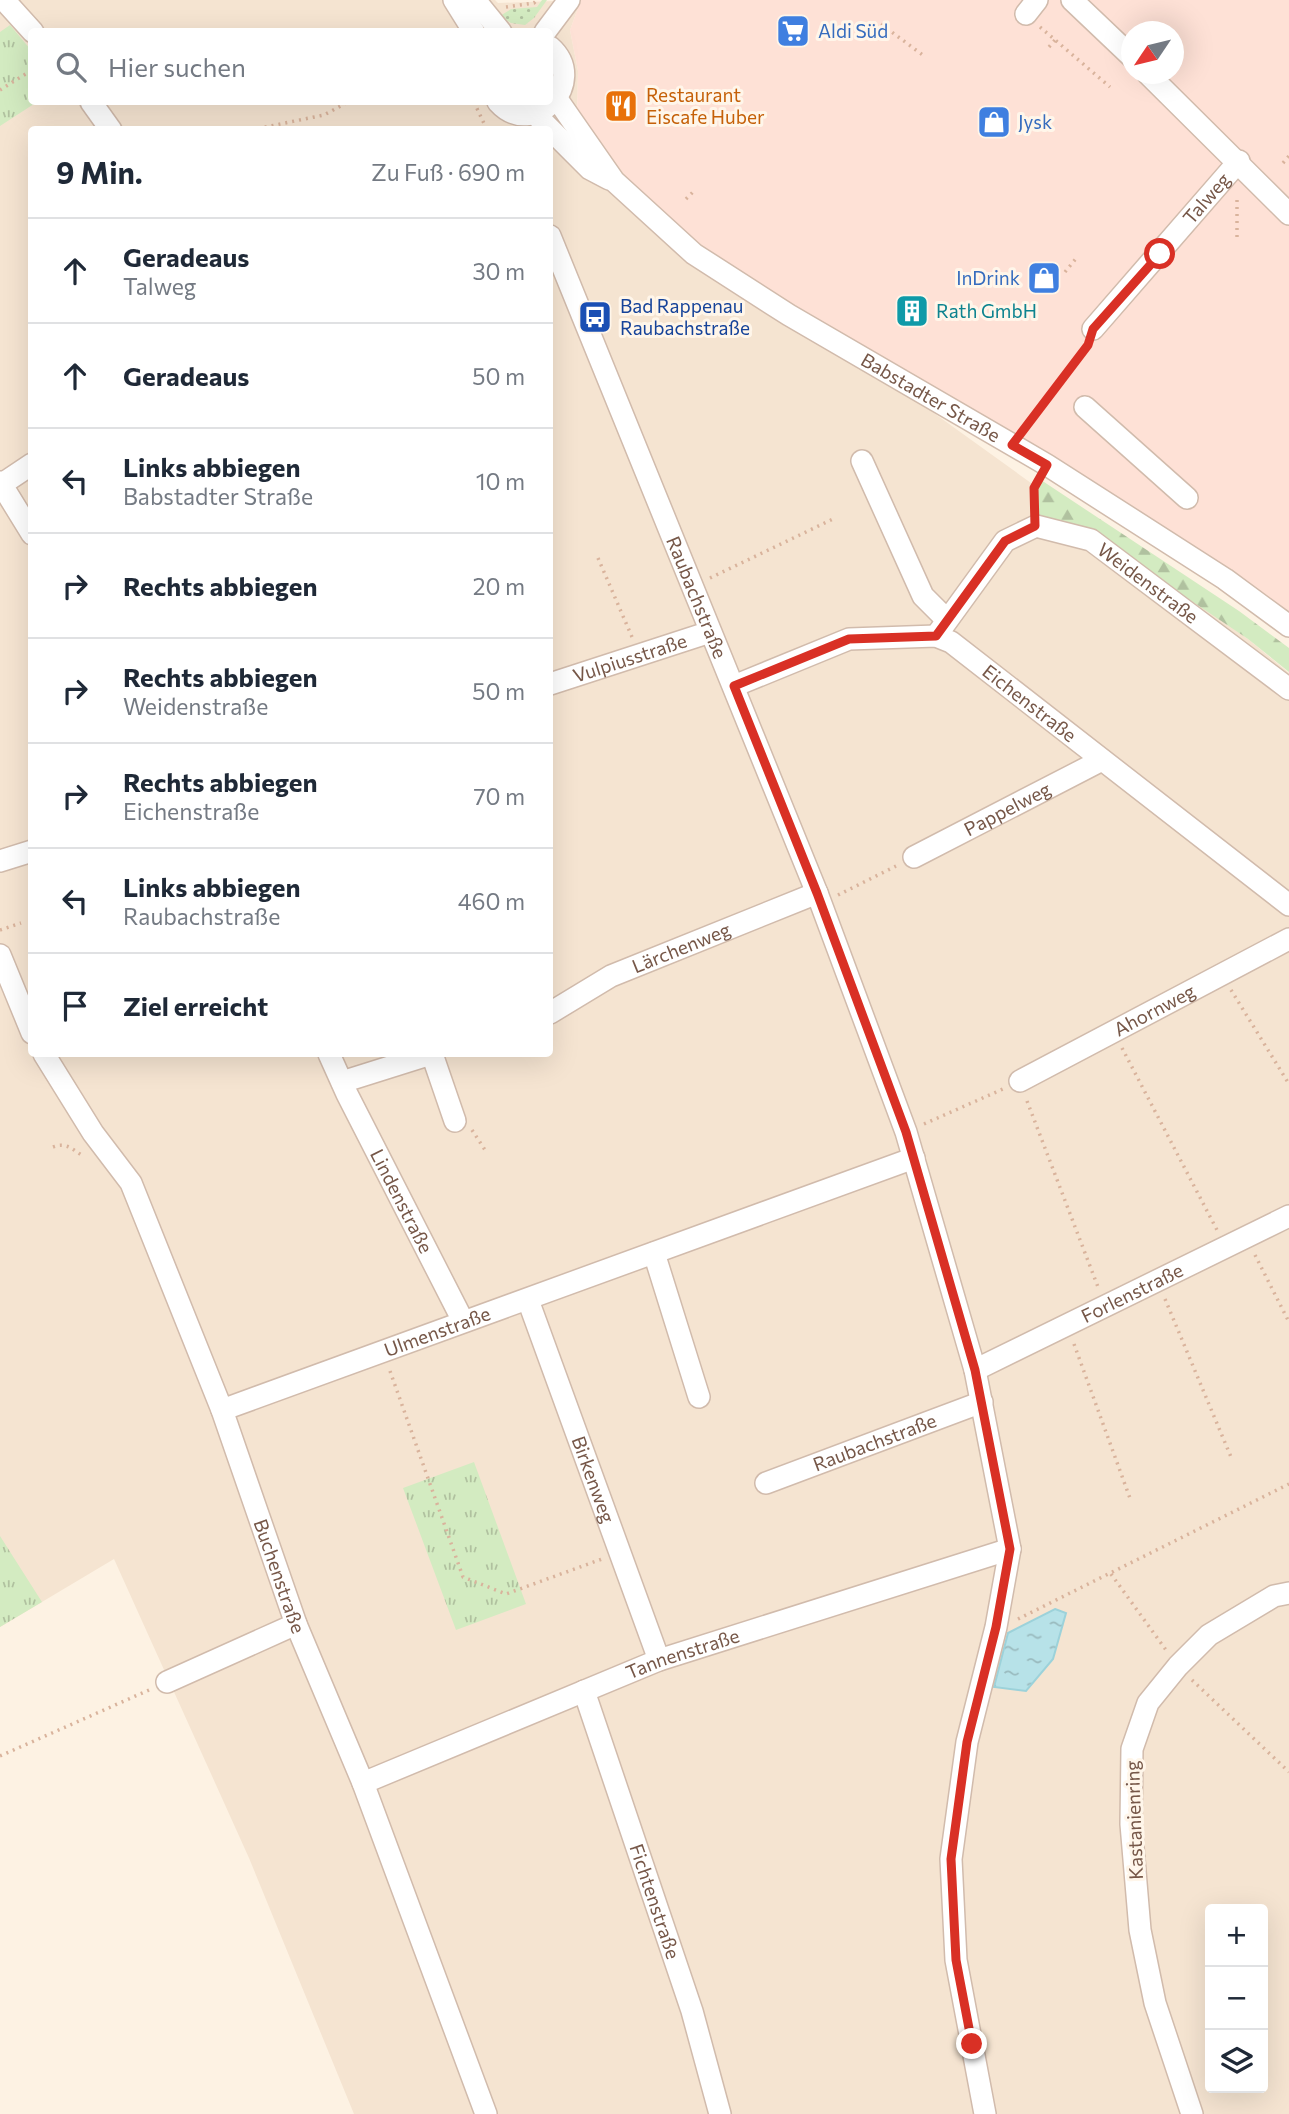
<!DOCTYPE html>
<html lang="de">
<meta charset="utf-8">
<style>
body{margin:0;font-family:Commissioner,sans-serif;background:#f6f6f7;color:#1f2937}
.controls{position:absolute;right:21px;bottom:21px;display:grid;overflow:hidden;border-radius:7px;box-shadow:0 7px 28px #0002}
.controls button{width:63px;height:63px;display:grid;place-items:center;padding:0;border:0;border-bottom:2px solid #e0e1e3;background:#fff;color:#1f2937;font:35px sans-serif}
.compass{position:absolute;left:1121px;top:21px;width:63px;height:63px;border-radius:50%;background:#fff;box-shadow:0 7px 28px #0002;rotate:235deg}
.stop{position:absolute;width:21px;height:21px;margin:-16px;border:5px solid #d93025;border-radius:50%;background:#fff}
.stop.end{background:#d93025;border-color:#fff;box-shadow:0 2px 7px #0008}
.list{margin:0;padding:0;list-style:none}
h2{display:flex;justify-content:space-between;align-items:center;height:91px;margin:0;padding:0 28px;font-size:30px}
h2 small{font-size:23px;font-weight:400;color:#747a83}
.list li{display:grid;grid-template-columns:46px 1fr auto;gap:21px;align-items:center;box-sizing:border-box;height:105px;padding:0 28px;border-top:2px solid #e0e1e3}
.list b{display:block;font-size:26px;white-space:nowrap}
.list p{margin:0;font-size:23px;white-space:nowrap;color:#747a83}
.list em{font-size:23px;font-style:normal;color:#747a83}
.icon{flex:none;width:38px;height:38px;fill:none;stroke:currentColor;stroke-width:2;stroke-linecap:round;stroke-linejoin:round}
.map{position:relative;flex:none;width:1289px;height:2114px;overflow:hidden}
.search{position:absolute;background:#fff;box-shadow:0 7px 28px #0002;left:28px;top:28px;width:525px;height:77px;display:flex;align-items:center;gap:18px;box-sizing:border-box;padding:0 24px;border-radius:7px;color:#747a83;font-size:26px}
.panel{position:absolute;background:#fff;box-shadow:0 7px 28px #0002;left:28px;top:126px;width:525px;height:931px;border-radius:7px}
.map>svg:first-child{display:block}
.residential{fill:#f5e4d1;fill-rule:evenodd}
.commercial{fill:#fee1d6;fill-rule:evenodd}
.grass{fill:url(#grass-dots)}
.forest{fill:url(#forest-firs)}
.park{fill:url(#park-tufts)}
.water{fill:url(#water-ripples);stroke:#9cd2da;stroke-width:2}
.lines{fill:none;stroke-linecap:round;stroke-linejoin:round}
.minor-casing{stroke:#d1bbac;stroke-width:24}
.path{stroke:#d9b39c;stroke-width:3.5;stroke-dasharray:2 5;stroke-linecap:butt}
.minor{stroke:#fff;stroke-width:21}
.route{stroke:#d93025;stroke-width:9}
.labels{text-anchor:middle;stroke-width:6;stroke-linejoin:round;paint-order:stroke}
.shop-label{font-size:19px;fill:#366cbe;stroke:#fff6ea;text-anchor:start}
.food-label{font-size:19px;fill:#c56008;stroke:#fff6ea;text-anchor:start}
.street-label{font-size:19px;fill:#765748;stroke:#fff6ea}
.transit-label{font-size:19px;fill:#164399;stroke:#fff6ea;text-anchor:start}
.culture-label{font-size:19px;fill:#0d838f;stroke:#fff6ea;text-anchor:start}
</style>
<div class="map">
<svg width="1289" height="2114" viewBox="0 0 1289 2114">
<defs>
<pattern id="grass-dots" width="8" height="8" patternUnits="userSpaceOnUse" patternTransform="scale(1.75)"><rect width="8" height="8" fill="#d3ebc1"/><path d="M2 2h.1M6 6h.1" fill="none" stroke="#b0c19f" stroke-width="1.8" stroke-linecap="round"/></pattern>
<pattern id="forest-firs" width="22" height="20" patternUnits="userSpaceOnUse" patternTransform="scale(1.75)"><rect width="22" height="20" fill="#d3ebc1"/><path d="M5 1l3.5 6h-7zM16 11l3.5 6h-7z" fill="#b0c19f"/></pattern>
<pattern id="park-tufts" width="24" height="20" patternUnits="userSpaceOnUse" patternTransform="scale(1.75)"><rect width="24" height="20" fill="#d3ebc1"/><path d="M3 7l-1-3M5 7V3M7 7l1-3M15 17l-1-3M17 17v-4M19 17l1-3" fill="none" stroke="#b0c19f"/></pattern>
<pattern id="water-ripples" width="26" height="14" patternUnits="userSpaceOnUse" patternTransform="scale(1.75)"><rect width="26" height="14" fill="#b7e2e8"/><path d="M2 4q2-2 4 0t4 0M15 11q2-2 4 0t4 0" fill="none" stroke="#99babe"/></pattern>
</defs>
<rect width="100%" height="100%" fill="#fdf2e3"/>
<path class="residential" d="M0 0H495L498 3 581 0 570 30 578 71 577 109 771 296 1248 639 1289 673V2114H354L249 1858 114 1559 0 1627ZM32 32H550V102H32ZM32 130H550V1054H32ZM1210 1909H1263V2088H1210Z"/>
<path class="commercial" d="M581 0H1289V614L771 296 701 246 632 185 577 109 578 71 570 30ZM1132 32H1174V74H1132Z"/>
<path class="grass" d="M542 0H547L534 18 525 25 511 23 500 16 511 9 537 7Z"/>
<path class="forest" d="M1041 480 1239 611 1289 648V672L1248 639 1092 534 1038 515 1036 486Z"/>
<path class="park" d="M10 25 31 50 32 102H37L0 126V32Z
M474 1462 526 1604 456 1630 403 1488Z
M0 1536 42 1602 0 1627Z"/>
<path class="water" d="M1055 1609 1066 1613 1053 1659 1026 1691 994 1687 1008 1633Z"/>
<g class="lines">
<defs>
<g id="minor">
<path d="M4 0 33 32"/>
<path d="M454 0 474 32"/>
<path d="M475 0 501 32"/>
<path d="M1072 0 1132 57"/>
<path d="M1026 14 1037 0"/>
<path d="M545 32 569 0"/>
<path d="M1148 74 1289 214"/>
<path id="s1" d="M557 99 614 181 694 254 789 315 1047 465 1225 579 1289 626"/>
<path d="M91 102 111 130"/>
<path d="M498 102C533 141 590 82 550 47"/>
<path d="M535 114 590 169 609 179"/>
<path id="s2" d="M550 236 817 893 906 1132 975 1370 1010 1549 996 1627 967 1742 951 1859 956 1960 985 2114"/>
<path id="s3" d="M1093 329 1239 161"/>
<path d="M1085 407 1187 498"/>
<path d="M862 461 923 596 947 620"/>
<path d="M0 482 32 534"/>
<path d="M2 484 32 464"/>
<path id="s4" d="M936 636 1005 541 1036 526 1091 540 1289 689"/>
<path id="s5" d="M550 684 710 632"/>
<path id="s6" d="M734 686 849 639 936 636 951 642 1289 905"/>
<path id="s7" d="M914 857 1102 760"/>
<path d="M0 861 32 851"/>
<path d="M0 955 32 1033"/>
<path id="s8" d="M550 1013 611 976 817 893"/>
<path id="s9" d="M44 1054 93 1133 131 1183 222 1410 296 1624 363 1783 486 2114"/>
<path id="s10" d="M329 1054 347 1094 463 1321"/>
<path d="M432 1054 455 1121"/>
<path id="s11" d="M1020 1081 1289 939"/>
<path d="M342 1082 431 1054"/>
<path d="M654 1253 699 1397"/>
<path id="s12" d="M528 1300 659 1660"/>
<path id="s13" d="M975 1370 1289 1216"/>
<path id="s14" d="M222 1410 914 1158"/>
<path id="s15" d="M766 1483 982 1402"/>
<path d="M167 1682 296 1624"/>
<path id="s16" d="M584 1691 692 2011 720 2114"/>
<path id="s17" d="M363 1783 659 1660 1010 1549"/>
<path d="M1192 2114 1155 2003 1140 1930 1131 1824 1132 1749 1148 1703 1178 1666 1209 1635 1274 1596 1289 1593"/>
</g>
</defs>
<use href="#minor" class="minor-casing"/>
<path class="path" d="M506 7 534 3 537 0
M881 24 924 56
M1040 27 1110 87
M1049 47 1055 40
M0 90 32 70
M474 102 487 130
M251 130 324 115 348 102
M1283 163 1289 156
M686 199 695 190
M1237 237V195
M1065 272 1078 256
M1024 431 1087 347
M1035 506 1037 483
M598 558 632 637
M710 578 833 519
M838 895 896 866
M0 930 21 923
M1231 990 1289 1084
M1122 1048 1217 1230
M1027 1101 1098 1287
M924 1124 1003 1089
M472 1130 487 1153
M53 1147C66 1142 72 1149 83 1156
M1255 1255 1289 1322
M1165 1299 1231 1457
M1074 1344 1131 1501
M390 1371 463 1577 506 1594 602 1559
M1111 1574 1166 1650
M1018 1619 1289 1484
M1192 1680 1289 1772
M0 1756 149 1690"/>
<use href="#minor" class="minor"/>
</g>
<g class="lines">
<path class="route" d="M972 2044 956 1960 951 1859 967 1742 996 1627 1010 1549 975 1370 906 1132 817 893 734 686 849 639 936 636 1005 541 1035 526 1034 488 1047 465 1012 445 1088 345 1093 329 1160 254"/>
</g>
<defs>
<symbol id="supermarket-square" viewBox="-11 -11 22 22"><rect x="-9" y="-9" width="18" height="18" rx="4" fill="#3f7fe0" stroke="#fff6ea"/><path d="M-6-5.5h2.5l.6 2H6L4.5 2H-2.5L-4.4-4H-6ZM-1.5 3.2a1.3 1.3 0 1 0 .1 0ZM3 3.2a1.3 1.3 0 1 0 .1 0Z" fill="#fff"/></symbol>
<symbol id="restaurant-square" viewBox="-11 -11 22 22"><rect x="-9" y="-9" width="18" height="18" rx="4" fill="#e8710a" stroke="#fff6ea"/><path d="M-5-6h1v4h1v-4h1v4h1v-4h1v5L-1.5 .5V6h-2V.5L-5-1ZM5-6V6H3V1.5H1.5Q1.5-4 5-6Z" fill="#fff"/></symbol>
<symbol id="shop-square" viewBox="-11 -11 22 22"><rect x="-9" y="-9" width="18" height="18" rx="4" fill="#3f7fe0" stroke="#fff6ea"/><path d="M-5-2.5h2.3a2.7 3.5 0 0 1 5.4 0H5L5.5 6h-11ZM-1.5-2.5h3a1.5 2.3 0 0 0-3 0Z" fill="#fff"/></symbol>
<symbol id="building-square" viewBox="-11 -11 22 22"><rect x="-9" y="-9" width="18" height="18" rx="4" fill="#0f9aa8" stroke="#fff6ea"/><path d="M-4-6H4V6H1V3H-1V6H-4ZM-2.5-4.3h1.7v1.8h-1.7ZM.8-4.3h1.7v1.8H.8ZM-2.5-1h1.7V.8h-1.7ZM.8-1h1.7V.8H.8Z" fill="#fff"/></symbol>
<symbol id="bus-square" viewBox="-11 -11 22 22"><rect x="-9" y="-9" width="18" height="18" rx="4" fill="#1a4fb4" stroke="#fff6ea"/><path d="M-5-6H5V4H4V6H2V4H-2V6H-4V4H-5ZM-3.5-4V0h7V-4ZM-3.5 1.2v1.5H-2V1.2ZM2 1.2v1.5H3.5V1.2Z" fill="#fff"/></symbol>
</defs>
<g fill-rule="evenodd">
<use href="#supermarket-square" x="774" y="12" width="38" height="38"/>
<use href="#restaurant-square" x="602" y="87" width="38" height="38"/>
<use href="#shop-square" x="975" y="103" width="38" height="38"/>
<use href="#shop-square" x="1025" y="259" width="38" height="38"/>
<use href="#building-square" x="893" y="292" width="38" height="38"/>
<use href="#bus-square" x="576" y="298" width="38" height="38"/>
</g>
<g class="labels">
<g class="shop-label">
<text x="818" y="38">Aldi Süd</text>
<text x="1018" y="129">Jysk</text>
<text x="1020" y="285" text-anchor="end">InDrink</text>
</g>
<g class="food-label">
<text x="646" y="102">Restaurant<tspan x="646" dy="22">Eiscafe Huber</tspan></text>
</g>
<g class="street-label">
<text dy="7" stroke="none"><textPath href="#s3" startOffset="173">Talweg</textPath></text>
<text dy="7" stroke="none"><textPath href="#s1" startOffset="485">Babstadter Straße</textPath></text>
<text dy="7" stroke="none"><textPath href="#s4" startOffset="280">Weidenstraße</textPath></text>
<text dy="7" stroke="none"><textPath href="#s2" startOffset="390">Raubachstraße</textPath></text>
<text dy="7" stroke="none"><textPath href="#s5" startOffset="84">Vulpiusstraße</textPath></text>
<text dy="7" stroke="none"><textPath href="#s6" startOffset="327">Eichenstraße</textPath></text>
<text dy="7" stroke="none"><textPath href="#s7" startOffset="105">Pappelweg</textPath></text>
<text dy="7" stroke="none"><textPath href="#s8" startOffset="147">Lärchenweg</textPath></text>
<text dy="7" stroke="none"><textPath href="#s11" startOffset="152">Ahornweg</textPath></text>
<text dy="7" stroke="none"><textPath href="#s10" startOffset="164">Lindenstraße</textPath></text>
<text dy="7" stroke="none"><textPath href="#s13" startOffset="175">Forlenstraße</textPath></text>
<text dy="7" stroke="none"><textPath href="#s14" startOffset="229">Ulmenstraße</textPath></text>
<text dy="7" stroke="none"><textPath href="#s15" startOffset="116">Raubachstraße</textPath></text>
<text dy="7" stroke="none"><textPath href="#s12" startOffset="191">Birkenweg</textPath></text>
<text dy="7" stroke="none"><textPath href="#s9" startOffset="576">Buchenstraße</textPath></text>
<text dy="7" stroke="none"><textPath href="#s17" startOffset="345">Tannenstraße</textPath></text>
<text transform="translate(1134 1820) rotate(-92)" y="7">Kastanienring</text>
<text dy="7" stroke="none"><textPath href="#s16" startOffset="222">Fichtenstraße</textPath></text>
</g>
<g class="transit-label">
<text x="620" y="313">Bad Rappenau<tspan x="620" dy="22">Raubachstraße</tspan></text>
</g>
<g class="culture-label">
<text x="936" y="318">Rath GmbH</text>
</g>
</g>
</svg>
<div class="controls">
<button>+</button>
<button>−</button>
<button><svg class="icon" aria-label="layers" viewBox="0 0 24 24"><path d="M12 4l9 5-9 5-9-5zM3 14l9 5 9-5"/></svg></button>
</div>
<svg class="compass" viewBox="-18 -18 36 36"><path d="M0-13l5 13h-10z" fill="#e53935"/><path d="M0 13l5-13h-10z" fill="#747a83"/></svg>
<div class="stop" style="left:1160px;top:254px"></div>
<div class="stop end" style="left:972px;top:2044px"></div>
<div class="search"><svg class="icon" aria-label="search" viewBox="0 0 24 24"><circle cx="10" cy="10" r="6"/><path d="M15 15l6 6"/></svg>Hier suchen</div>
<section class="panel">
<h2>9 Min.<small>Zu Fuß · 690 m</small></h2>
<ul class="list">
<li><svg class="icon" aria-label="ahead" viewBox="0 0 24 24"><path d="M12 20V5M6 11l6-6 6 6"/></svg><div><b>Geradeaus</b><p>Talweg</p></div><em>30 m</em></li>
<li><svg class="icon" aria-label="ahead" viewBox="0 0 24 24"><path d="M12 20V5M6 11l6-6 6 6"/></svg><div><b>Geradeaus</b></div><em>50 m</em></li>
<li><svg class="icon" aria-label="left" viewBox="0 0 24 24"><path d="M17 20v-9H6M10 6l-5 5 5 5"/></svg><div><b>Links abbiegen</b><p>Babstadter Straße</p></div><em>10 m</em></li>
<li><svg class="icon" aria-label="right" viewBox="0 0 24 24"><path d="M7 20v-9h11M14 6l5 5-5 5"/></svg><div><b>Rechts abbiegen</b></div><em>20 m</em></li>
<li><svg class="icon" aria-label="right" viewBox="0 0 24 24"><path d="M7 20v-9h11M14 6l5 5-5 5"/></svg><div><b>Rechts abbiegen</b><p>Weidenstraße</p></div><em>50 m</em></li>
<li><svg class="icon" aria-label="right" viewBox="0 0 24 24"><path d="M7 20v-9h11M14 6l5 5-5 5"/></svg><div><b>Rechts abbiegen</b><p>Eichenstraße</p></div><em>70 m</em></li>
<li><svg class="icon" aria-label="left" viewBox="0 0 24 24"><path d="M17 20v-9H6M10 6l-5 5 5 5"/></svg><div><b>Links abbiegen</b><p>Raubachstraße</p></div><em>460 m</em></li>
<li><svg class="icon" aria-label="arrive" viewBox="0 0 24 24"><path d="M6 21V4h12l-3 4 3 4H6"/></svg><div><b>Ziel erreicht</b></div></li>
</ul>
</section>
</div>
